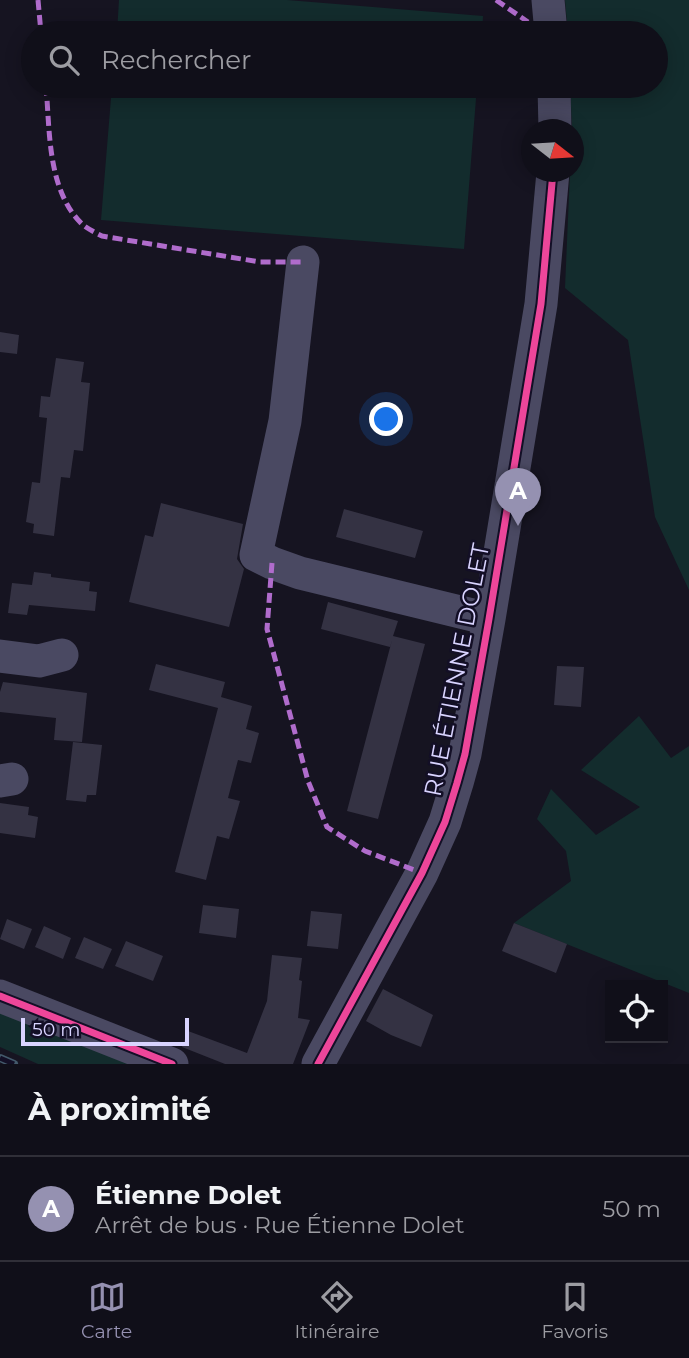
<!DOCTYPE html>
<html lang="fr">
<meta charset="utf-8">
<style>
body{margin:0;font-family:Montserrat,sans-serif;background:#1e1d26;color:#f1f3f6}
.controls{position:absolute;right:21px;bottom:21px;display:grid;overflow:hidden;border-radius:0px;box-shadow:0 4px 18px #0003}
.controls button{width:63px;height:63px;display:grid;place-items:center;padding:0;border:0;border-bottom:2px solid #302f38;background:#100f19;color:#f1f3f6;font:35px sans-serif}
.compass{position:absolute;left:521px;top:119px;width:63px;height:63px;border-radius:50%;background:#100f19;box-shadow:0 4px 18px #0003;rotate:107deg}
.scale{position:absolute;left:21px;bottom:18px;width:168px;box-sizing:border-box;padding-left:7px;border:4px solid #d9d4ff;border-top:0;font-size:19px;line-height:24px;white-space:nowrap;color:#d9d4ff;-webkit-text-stroke:5px #130f26;paint-order:stroke}
.you{position:absolute;left:387px;top:420px;width:24px;height:24px;margin:-18px;border:5px solid #fff;border-radius:50%;background:#1a73e8;box-shadow:0 0 0 10px #1a73e833}
.badge{display:grid;place-items:center;width:46px;height:46px;border-radius:50%;background:#9591b1;color:#fff;font-size:23px;font-weight:700}
.pin{position:absolute;translate:-50% -58px;filter:drop-shadow(0 2px 4px #0008)}
.pin::after{content:'';position:absolute;top:37px;width:24px;height:21px;background:inherit;clip-path:polygon(0 0,100% 0,50% 100%)}
.list{margin:0;padding:0;list-style:none}
h2{display:flex;justify-content:space-between;align-items:center;height:91px;margin:0;padding:0 28px;font-size:30px}
h2 small{font-size:23px;font-weight:400;color:#9c9ca2}
.list li{display:grid;grid-template-columns:46px 1fr auto;gap:21px;align-items:center;box-sizing:border-box;height:105px;padding:0 28px;border-top:2px solid #302f38}
.list b{display:block;font-size:26px;white-space:nowrap}
.list p{margin:0;font-size:23px;white-space:nowrap;color:#9c9ca2}
.list em{font-size:23px;font-style:normal;color:#9c9ca2}
.icon{flex:none;width:38px;height:38px;fill:none;stroke:currentColor;stroke-width:2;stroke-linecap:round;stroke-linejoin:round}
.map{position:relative;flex:none;width:689px;height:1064px;overflow:hidden}
.search{position:absolute;background:#100f19;box-shadow:0 4px 18px #0003;left:21px;right:21px;top:21px;height:77px;display:flex;align-items:center;gap:18px;box-sizing:border-box;padding:0 24px;border-radius:38px;color:#9c9ca2;font-size:26px}
.sheet{height:196px;background:#100f19}
nav{display:flex;justify-content:space-around;align-items:center;box-sizing:border-box;height:98px;border-top:2px solid #302f38;background:#100f19;font-size:19px;color:#9c9ca2}
nav a{display:grid;justify-items:center;gap:4px}
nav .on{color:#9591b1}
.map>svg:first-child{display:block}
.green{fill:#132c2d}
.building{fill:#343243}
.lines{fill:none;stroke-linecap:round;stroke-linejoin:round}
.minor{stroke:#4a4962;stroke-width:33}
.rail-casing{stroke:#43596b;stroke-width:8}
.rail{stroke:#130f26;stroke-width:5;stroke-dasharray:16;stroke-linecap:butt}
.quiet{stroke:#b06ccc;stroke-width:5;stroke-dasharray:10 5;stroke-linecap:butt}
.cycleway-casing{stroke:#130f26;stroke-width:11}
.cycleway{stroke:#ed469a;stroke-width:7}
.labels{text-anchor:middle;stroke-width:5;stroke-linejoin:round;paint-order:stroke}
.street-label{font-size:24px;fill:#d9d4ff;stroke:#130f26}
</style>
<div class="map">
<svg width="689" height="1064" viewBox="0 0 689 1064">
<rect width="100%" height="100%" fill="#161421"/>
<path class="green" d="M119 0H287L483 16 482 33H117Z
M565 0H689V590L655 517 628 340 565 288 570 172H574L570 86H656V33H568Z
M112 86H477L464 249 101 220Z
M639 716 671 758 689 746V993L514 923 571 881 566 851 537 819 551 789 596 835 640 807 581 770Z
M0 1008 139 1064H38L0 1047Z"/>
<path class="building" d="M0 332 19 335 17 354 0 352Z
M56 358 84 362 81 382 90 383 83 451 74 450 70 478 61 477 54 536 33 533 34 524 26 522 32 482 40 483 47 418 39 417 41 396 50 397Z
M161 503 243 524 237 559 244 569 229 627 129 602 145 535 153 537Z
M344 509 423 531 415 558 336 537Z
M34 572 51 574V577L90 582 89 591 97 592 95 611 29 605 27 615 8 613 12 583 32 585Z
M328 602 398 621 393 636 425 644 378 819 347 811 392 640 390 647 321 629Z
M156 664 225 682 221 697 252 706 246 729 259 733 251 763 238 760 228 798 240 801 229 839 217 836 206 880 175 872 218 708 149 690Z
M557 666 584 667 581 707 554 705Z
M3 682 87 693 82 742 54 740 56 718 0 712V692Z
M73 742 102 745 96 795H87L86 802 66 800Z
M0 803 29 807 28 815 38 817 35 838 0 833Z
M203 905 239 909 236 938 199 933Z
M311 911 342 914 338 949 307 946Z
M7 919 32 929 24 949 0 939Z
M514 923 567 944 556 973 502 951Z
M44 926 71 938 63 959 35 947Z
M84 937 112 949 103 969 75 958Z
M126 941 163 956 153 981 115 966Z
M272 955 302 958 299 980 302 981 298 1018 310 1020 293 1064H225L182 1047 188 1031 247 1053 267 1001Z
M383 989 433 1015 421 1047 391 1035 366 1021Z"/>
<g class="lines">
<path class="minor" d="M548 0 551 33
M554 86 555 130
M303 262 285 421 256 555 272 563 300 573 489 619
M0 656 39 661 62 655
M0 781 12 779
M0 996 172 1064
M318 1064 422 873 445 822 457 783 465 754 489 619 541 304 553 172"/>
<defs>
<path id="rail" d="M0 1058 14 1064"/>
</defs>
<use href="#rail" class="rail-casing"/>
<use href="#rail" class="rail"/>
<path class="quiet" d="M38 0 41 33
M496 0 528 22
M46 86C50 131 47 191 83 225 88 229 96 233 102 236L260 262H303
M272 563 267 629 308 781 327 827 365 851 422 873"/>
<defs>
<path id="cycleway" d="M0 996 172 1064
M318 1064 422 873 445 822 457 783 465 754 489 619 541 304 553 172"/>
</defs>
<use href="#cycleway" class="cycleway-casing"/>
<use href="#cycleway" class="cycleway"/>
</g>
<g class="labels">
<g class="street-label">
<text transform="translate(457 670) rotate(-79)" y="8">RUE ÉTIENNE DOLET</text>
</g>
</g>
</svg>
<div class="controls">
<button><svg class="icon" aria-label="locate" viewBox="0 0 24 24"><circle cx="12" cy="12" r="6"/><path d="M12 2v4M12 18v4M2 12h4M18 12h4"/></svg></button>
</div>
<svg class="compass" viewBox="-18 -18 36 36"><path d="M0-13l5 13h-10z" fill="#e53935"/><path d="M0 13l5-13h-10z" fill="#9c9ca2"/></svg>
<div class="scale">50 m</div>
<div class="you"></div>
<div class="pin badge" style="left:518px;top:526px">A</div>
<div class="search"><svg class="icon" aria-label="search" viewBox="0 0 24 24"><circle cx="10" cy="10" r="6"/><path d="M15 15l6 6"/></svg>Rechercher</div>
</div>
<section class="sheet">
<h2>À proximité<small></small></h2>
<ul class="list">
<li><span class="badge">A</span><div><b>Étienne Dolet</b><p>Arrêt de bus · Rue Étienne Dolet</p></div><em>50 m</em></li>
</ul>
</section>
<nav>
<a class="on"><svg class="icon" aria-label="map" viewBox="0 0 24 24"><path d="M3 6l6-2 6 2 6-2v14l-6 2-6-2-6 2zM9 4v14M15 6v14"/></svg>Carte</a>
<a><svg class="icon" aria-label="directions" viewBox="0 0 24 24"><path d="M12 3l9 9-9 9-9-9zM9 14v-3h6M13 9l2 2-2 2"/></svg>Itinéraire</a>
<a><svg class="icon" aria-label="saved" viewBox="0 0 24 24"><path d="M7 4h10v16l-5-4-5 4z"/></svg>Favoris</a>
</nav>
